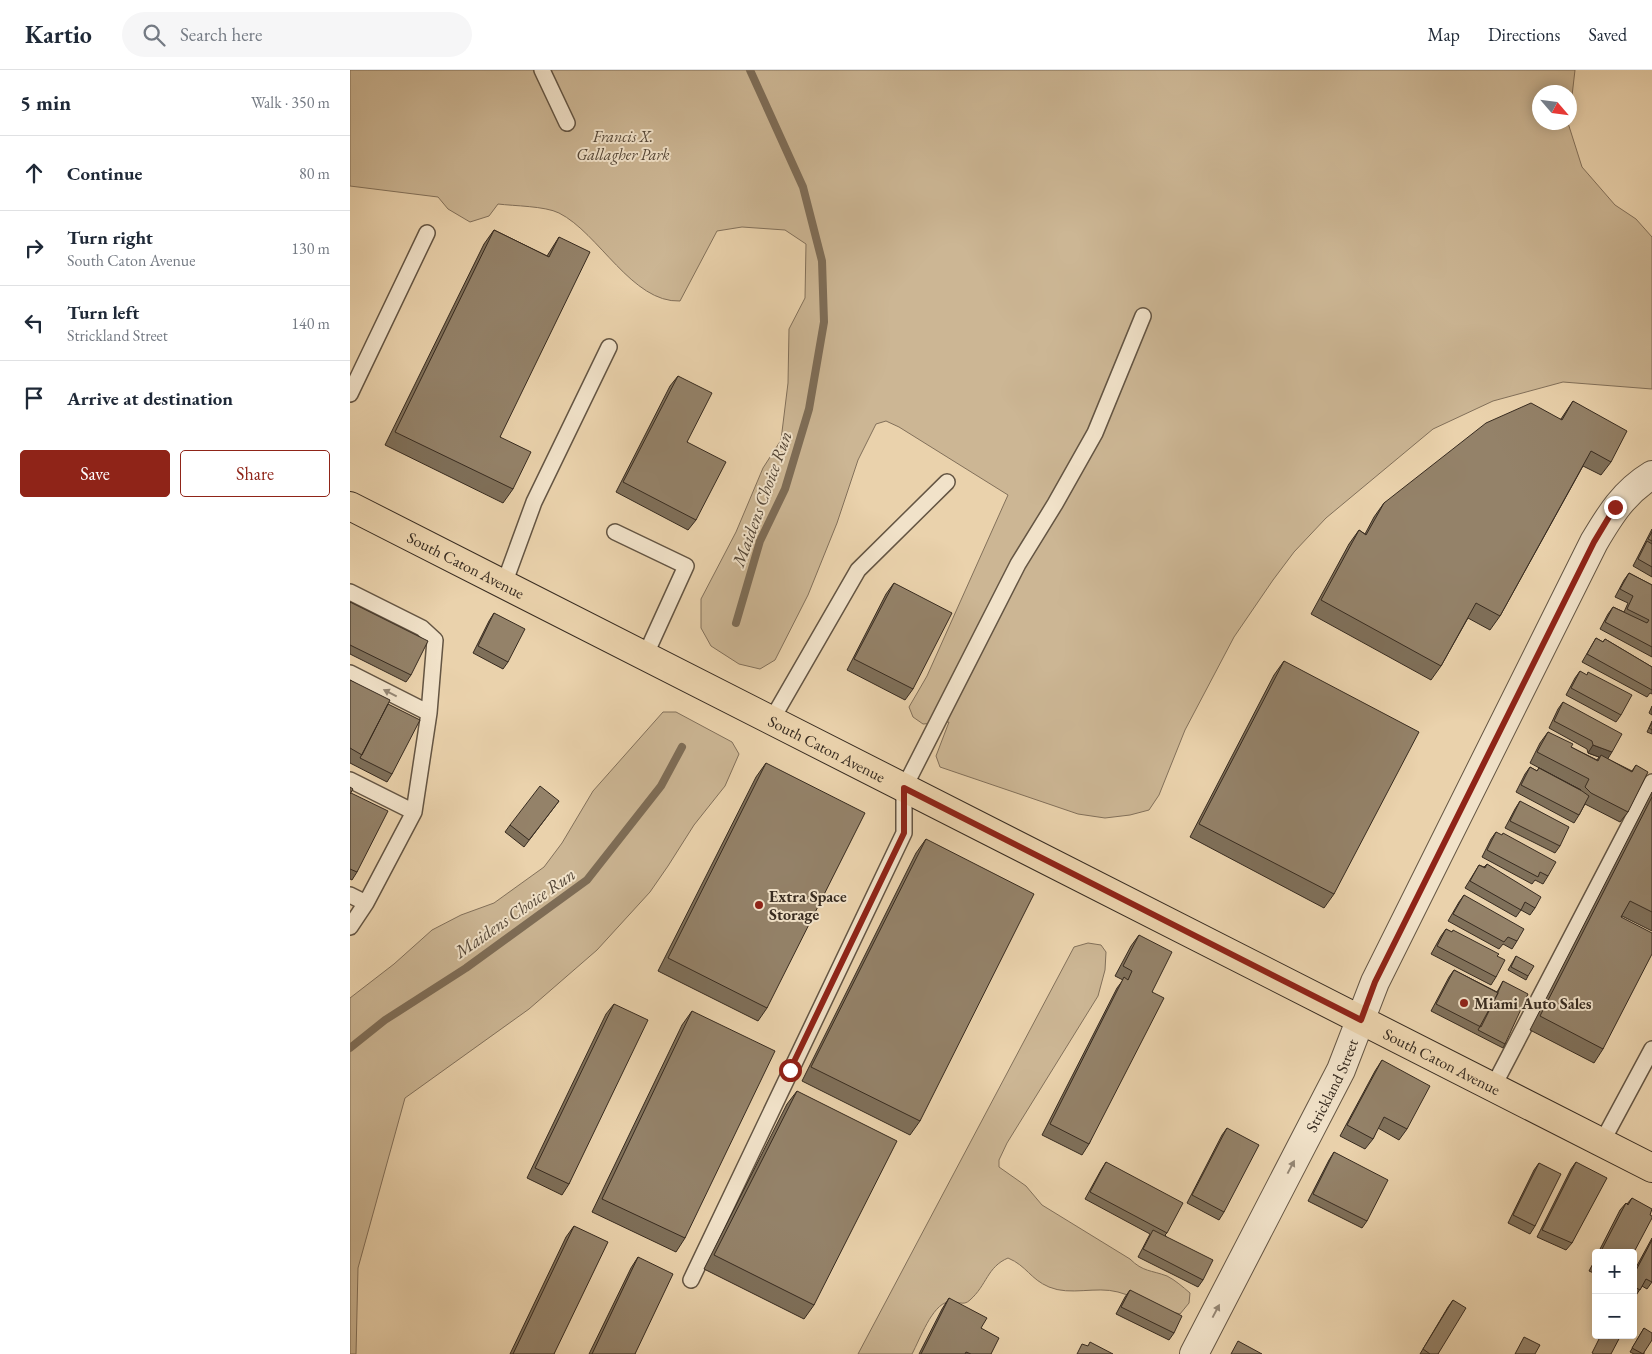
<!DOCTYPE html>
<meta charset="utf-8">
<style>
body{margin:0;font-family:"EB Garamond",serif;background:#f6f6f7;color:#1f2937}
.controls{position:absolute;right:15px;bottom:15px;display:grid;overflow:hidden;border-radius:5px;box-shadow:0 2px 12px #0003}
.controls button{width:45px;height:45px;display:grid;place-items:center;padding:0;border:0;border-bottom:1px solid #e0e1e3;background:#fff;color:#1f2937;font:25px sans-serif}
.compass{position:absolute;left:1182px;top:15px;width:45px;height:45px;border-radius:50%;background:#fff;box-shadow:0 2px 12px #0003;rotate:118deg}
.stop{position:absolute;width:15px;height:15px;margin:-11px;border:4px solid #8f2418;border-radius:50%;background:#fff}
.stop.end{background:#8f2418;border-color:#fff;box-shadow:0 1px 5px #0008}
.list{margin:0;padding:0;list-style:none}
h2{display:flex;justify-content:space-between;align-items:center;height:65px;margin:0;padding:0 20px;font-size:21px}
h2 small{font-size:16px;font-weight:400;color:#747a83}
.list li{display:grid;grid-template-columns:32px 1fr auto;gap:15px;align-items:center;box-sizing:border-box;height:75px;padding:0 20px;border-top:1px solid #e0e1e3}
.list b{display:block;font-size:19px;white-space:nowrap}
.list p{margin:0;font-size:16px;white-space:nowrap;color:#747a83}
.list em{font-size:16px;font-style:normal;color:#747a83}
.actions{display:flex;gap:10px;padding:15px 20px}
.actions a{flex:1;padding:11px 0;border:1px solid #8f2418;border-radius:5px;text-align:center;font-size:18px;color:#8f2418}
.actions .main{background:#8f2418;color:#fff}
.icon{flex:none;width:28px;height:28px;fill:none;stroke:currentColor;stroke-width:2;stroke-linecap:round;stroke-linejoin:round}
.map{position:relative;flex:none;width:1302px;height:1284px;overflow:hidden}
header{display:flex;align-items:center;gap:30px;box-sizing:border-box;height:70px;padding:0 25px;background:#fff;border-bottom:1px solid #e0e1e3}
header strong{font-size:24px}
nav{display:flex;gap:28px;margin-inline-start:auto;font-size:18px}
.search{width:350px;height:45px;background:#f6f6f7;display:flex;align-items:center;gap:12px;box-sizing:border-box;padding:0 18px;border-radius:28px;color:#747a83;font-size:19px}
main{display:flex}
aside{flex:1;background:#fff}
.map>svg:first-child{display:block}
.green{fill:#ccb694;stroke:#82705a}
.lines{fill:none;stroke-linecap:round;stroke-linejoin:round}
.stream{stroke:#7e6d57;stroke-width:8}
.service-casing{stroke:#645543;stroke-width:18}
.minor-casing{stroke:#645543;stroke-width:30}
.primary-casing{stroke:#372b20;stroke-width:30}
.service{stroke:#f1e2c9;stroke-width:15}
.minor{stroke:#f1e2c9;stroke-width:28}
.primary{stroke:#ead2ac;stroke-width:28}
.wall{fill:#7f705a;stroke:#372b20}
.shaded-wall{fill:#685b4a;stroke:#372b20}
.building{fill:#948269;stroke:#372b20}
.oneway{fill:#948674}
.route{stroke:#8f2418;stroke-width:6}
.poi-dot{fill:#8f2418;stroke:#f1e2c9;stroke-width:2}
.labels{text-anchor:middle;stroke-width:4;stroke-linejoin:round;paint-order:stroke}
.park-label{font-size:16px;font-style:italic;fill:#554737;stroke:#f1e2c9}
.street-label{font-size:16px;fill:#372b20;stroke:#f1e2c9}
.poi-label{font-size:16px;font-weight:bold;fill:#372b20;stroke:#f1e2c9;text-anchor:start}
.water-label{font-size:18px;font-style:italic;fill:#544637;stroke:#f1e2c9}
</style>
<header>
<strong>Kartio</strong>
<div class="search"><svg class="icon" aria-label="search" viewBox="0 0 24 24"><circle cx="10" cy="10" r="6"/><path d="M15 15l6 6"/></svg>Search here</div>
<nav><a>Map</a><a>Directions</a><a>Saved</a></nav>
</header>
<main>
<aside>
<h2>5 min<small>Walk · 350 m</small></h2>
<ul class="list">
<li><svg class="icon" aria-label="ahead" viewBox="0 0 24 24"><path d="M12 20V5M6 11l6-6 6 6"/></svg><div><b>Continue</b></div><em>80 m</em></li>
<li><svg class="icon" aria-label="right" viewBox="0 0 24 24"><path d="M7 20v-9h11M14 6l5 5-5 5"/></svg><div><b>Turn right</b><p>South Caton Avenue</p></div><em>130 m</em></li>
<li><svg class="icon" aria-label="left" viewBox="0 0 24 24"><path d="M17 20v-9H6M10 6l-5 5 5 5"/></svg><div><b>Turn left</b><p>Strickland Street</p></div><em>140 m</em></li>
<li><svg class="icon" aria-label="arrive" viewBox="0 0 24 24"><path d="M6 21V4h12l-3 4 3 4H6"/></svg><div><b>Arrive at destination</b></div></li>
</ul>
<div class="actions"><a class="main">Save</a><a>Share</a></div>
</aside>
<div class="map">
<svg width="1302" height="1284" viewBox="0 0 1302 1284">
<rect width="100%" height="100%" fill="#ead2ac"/>
<filter id="stains"><feTurbulence type="fractalNoise" baseFrequency=".004" numOctaves="4"/><feColorMatrix values="0 0 0 0 .2 0 0 0 0 .09 0 0 0 0 .02 0 0 0 .5 -.17"/></filter>
<radialGradient id="worn" r=".72"><stop offset=".6" stop-color="#630" stop-opacity="0"/><stop offset="1" stop-color="#630" stop-opacity=".3"/></radialGradient>
<path class="green" d="M0 0H1225L1220 43V22H1190V52L1218 53 1232 97 1265 135 1286 149 1302 167V319L1213 312 1143 331 1083 359 976 448 944 482 923 510 884 567 835 660 809 725 799 740 780 745 755 748 728 744 590 697 586 686 599 652 573 654 563 647 559 637 577 606 658 425 549 357 536 351 526 354 508 390 487 453 458 525 425 590 410 599 389 594 361 576 351 558V529L386 462 413 398 431 370 438 313 439 259 455 228 456 174 435 160 392 157 367 161 330 231C282 233 249 163 209 143 195 136 164 136 148 134L139 146 120 152 98 139 88 127 0 116Z
M313 642H326L382 672 389 684 375 716 344 755 318 796 300 822 247 880 179 939 55 1028 8 1198 6 1284H0V928L44 894 82 860 111 845 144 833 194 797 212 773 243 721Z
M738 873 751 875 756 882 755 900 748 926 657 1073 649 1090V1097L676 1116 692 1135 780 1189C793 1202 801 1200 817 1206 825 1210 833 1217 840 1223L839 1233 830 1244C809 1239 789 1228 768 1222 746 1216 720 1226 699 1217 680 1209 677 1196 658 1188 637 1197 637 1215 620 1230 613 1237 607 1230 598 1232 582 1235 570 1269 562 1284H508L724 877Z"/>
<g class="lines">
<path class="stream" d="M386 553 410 471 435 419 459 339 474 252 472 191 453 117 400 0
M0 978 35 950 116 898 237 810 311 716 332 677"/>
<defs>
<path id="service" d="M192 0 217 53
M0 324 77 163
M265 462 336 496 295 586
M154 514 184 432 259 277
M0 522 72 558 85 570 79 643 64 742 16 833 0 857
M0 603 79 643
M421 651 508 500 597 412
M0 710 64 742
M0 825 16 833
M1143 1017 1302 712
M1252 1072 1302 979
M341 1210 554 763V718L668 494 705 434 745 363 793 246"/>
<g id="minor">
<path id="s1" d="M844 1284 991 1000 1025 912 1244 472C1260 445 1274 422 1302 405"/>
</g>
<g id="primary">
<path id="s2" d="M0 436 1302 1098"/>
</g>
</defs>
<use href="#service" class="service-casing"/>
<use href="#minor" class="minor-casing"/>
<use href="#primary" class="primary-casing"/>
<use href="#service" class="service"/>
<use href="#minor" class="minor"/>
<use href="#primary" class="primary"/>
</g>
<path class="wall" d="M144 160 197 186 209 167 150 367 163 419 153 433 35 375 134 174Z
M328 306 337 372 346 450 338 460 266 422 320 316Z
M1223 331 1261 392 1251 405 1233 396 1150 546 1140 560 1118 548 1091 596 1081 610 961 544 999 474 1009 460 1015 464 1024 447 1034 433 1211 349Z
M1302 459V507L1283 496Z
M1279 503 1302 515V587L1250 559 1258 544 1263 537 1274 542 1278 533 1265 527 1274 510Z
M544 513 563 619 555 630 497 600 536 524Z
M0 532 61 605 56 612 0 584Z
M144 543 158 592 153 599 123 583 139 551Z
M1246 568 1253 572 1255 569 1302 597V624L1300 623 1297 627 1232 592Z
M934 591 984 824 974 838 840 767 924 605Z
M1230 601 1271 645 1266 652 1216 625 1225 608Z
M0 610 38 634 42 704 37 712 0 693Z
M1213 632 1258 689 1282 701 1286 695 1278 742 1270 752 1235 734 1229 745 1224 753 1166 722 1175 704 1180 697 1187 701 1189 698 1231 720 1180 693 1190 673 1198 662 1221 677 1247 690 1249 687 1238 683 1237 679 1199 658 1208 639Z
M1302 636V645L1299 643Z
M1302 651V664L1297 662Z
M416 693 417 938 408 951 308 901 406 707Z
M0 717 7 802 2 810 0 809Z
M1302 722V861L1272 846 1271 847 1253 979 1244 993 1180 960Z
M209 731 174 777 155 762 160 755Z
M1170 731 1210 776 1205 783 1155 758 1165 739Z
M1146 762 1198 806 1193 814 1185 810 1182 814 1132 787 1141 769Z
M576 769 570 1051 560 1065 452 1011 566 783Z
M1137 794 1185 838 1180 845 1171 840 1166 847 1115 818 1129 795 1134 797Z
M1114 825 1167 871 1162 879 1153 874 1149 879 1098 851 1109 832Z
M1096 859 1147 886 1146 907 1141 915 1081 884 1091 866Z
M789 865 802 922 739 1074 732 1085 692 1065 767 918 773 910 765 906 781 876Z
M1166 886 1178 906 1176 910 1158 900Z
M1104 900 1147 922 1153 911 1155 974 1153 978 1081 941 1099 907Z
M264 934 219 1114 212 1125 177 1108 256 944Z
M342 941 335 1168 326 1182 242 1142 332 955Z
M1032 990 1057 1059 1049 1070 1028 1058 1023 1069 1015 1079 990 1066 1025 1001Z
M447 1021 464 1235 454 1249 354 1199 437 1034Z
M877 1058 874 1142 869 1150 837 1133 872 1065Z
M984 1082 1017 1151 1012 1158 958 1131 979 1090Z
M756 1092 817 1163 815 1165 853 1210 848 1217 788 1187 800 1164 735 1129 751 1100Z
M1226 1092 1222 1173 1216 1180 1187 1167 1221 1099Z
M1189 1093 1185 1156 1180 1164 1158 1153 1184 1100Z
M1282 1128 1300 1145 1283 1183H1248L1270 1140 1276 1133 1277 1134Z
M224 1156 204 1284H160L216 1167Z
M1302 1168V1212L1297 1219 1292 1216 1285 1227 1283 1226V1203Z
M288 1187 285 1284H239L281 1198Z
M1246 1188V1204L1239 1201Z
M780 1220 824 1263 819 1270 766 1244 775 1227Z
M599 1228 631 1258 641 1284H569L592 1239Z
M1103 1230 1088 1284H1070L1098 1237Z
M1294 1258V1284H1284L1280 1282Z"/>
<path class="shaded-wall" d="M1243 675 1262 682 1257 690 1238 683Z"/>
<path class="building" d="M144 160 199 187 209 167 240 182 150 367 181 382 163 419 45 362Z
M328 306 362 323 337 372 376 392 346 450 273 412Z
M1223 331 1277 361 1261 392 1241 381 1150 546 1126 533 1091 596 971 530 1009 460 1016 465 1034 433 1136 353 1181 333 1212 350Z
M1302 462V471L1298 469Z
M1297 471 1302 474V497L1288 489Z
M1279 503 1302 515V577L1255 552 1263 537 1297 553 1299 550 1277 539 1283 526 1270 519Z
M544 513 602 543 563 619 504 589Z
M0 532 78 571 61 605 0 575Z
M144 543 175 559 158 592 128 576Z
M1246 568 1253 572 1255 569 1302 597V620L1237 584Z
M934 591 1069 662 984 824 849 754Z
M1230 601 1237 605 1238 602 1282 625 1271 645 1221 618Z
M0 610 40 630 12 685 0 678Z
M1213 632 1272 664 1262 682 1243 675 1242 671 1204 651Z
M38 634 70 650 42 704 10 688Z
M1302 653V660L1299 658Z
M1198 662 1223 674 1221 677 1248 691 1251 685 1282 702 1286 695 1298 702 1278 742 1241 723 1235 717 1239 709 1187 682Z
M416 693 515 743 417 938 318 888Z
M1180 697 1187 701 1189 698 1232 721 1239 726 1229 745 1171 715Z
M190 716 209 731 179 770 160 755Z
M0 717 3 719 0 724Z
M1 723 38 741 7 802 0 799V724Z
M1302 727V842L1280 831 1271 847 1302 863V884L1253 979 1190 946Z
M1170 731 1219 757 1210 776 1160 751Z
M1146 762 1152 765 1153 763 1206 792 1198 806 1190 802 1188 807 1137 780Z
M576 769 684 824 570 1051 461 997Z
M1137 794 1191 827 1185 838 1175 832 1171 840 1120 811 1129 795 1135 798Z
M1114 825 1174 859 1167 871 1158 867 1154 872 1103 844Z
M1096 859 1102 862 1103 860 1149 884 1147 886 1155 890 1146 907 1087 876Z
M789 865 822 882 802 922 814 928 739 1074 700 1054 774 907 778 910 782 901 773 896Z
M1166 886 1184 896 1178 906 1161 897Z
M1104 900 1148 923 1131 957 1086 934Z
M1153 911 1178 924 1155 974 1128 960 1148 923V922Z
M264 934 298 950 219 1114 185 1098Z
M342 941 425 981 335 1168 252 1129Z
M1032 990 1080 1016 1057 1059 1034 1047 1023 1069 997 1055Z
M447 1021 547 1071 464 1235 364 1185Z
M877 1058 909 1075 874 1142 842 1125Z
M984 1082 1038 1110 1017 1151 963 1124Z
M756 1092 833 1133 817 1163 740 1122Z
M1226 1092 1257 1108 1222 1173 1192 1160Z
M1189 1093 1211 1104 1185 1156 1163 1145Z
M1282 1128 1302 1139 1300 1145 1302 1146V1148L1283 1184V1183H1250L1276 1133 1278 1135Z
M224 1156 258 1172 204 1284H163Z
M803 1160 863 1190 853 1210 793 1179Z
M1302 1170V1212L1296 1209 1290 1220 1283 1216V1206Z
M288 1187 323 1204 285 1284H242Z
M780 1220 832 1246 824 1263 771 1237Z
M599 1228 637 1248 631 1258 649 1268 641 1284H621L616 1282 615 1284H571Z
M1103 1230 1116 1238 1088 1284H1080L1073 1279Z
M1294 1258 1302 1263V1270L1293 1284 1282 1278Z
M1251 1265H1271L1261 1284H1244L1242 1283Z
M1174 1267 1190 1275 1185 1284H1165Z
M888 1271 912 1284H881Z
M740 1272 763 1284H727L732 1274 738 1276Z"/>
<defs><path id="oneway-solid" d="M-6-.8H1V-3.2L6.5 0L1 3.2V.8H-6Z" transform="scale(1.25)"/></defs>
<g class="oneway">
<use href="#oneway-solid" transform="translate(40 623) rotate(-153)"/>
<use href="#oneway-solid" transform="translate(941 1097) rotate(-62)"/>
<use href="#oneway-solid" transform="translate(866 1241) rotate(-62)"/>
</g>
<g class="lines">
<path class="route" d="M440 1000 554 763V718L1011 950 1025 912 1244 472 1265 437"/>
</g>
<g class="poi-dot">
<circle cx="409" cy="835" r="5"/>
<circle cx="1114" cy="933" r="5"/>
</g>
<g class="labels">
<g class="park-label">
<text x="273" y="72">Francis X.<tspan x="273" dy="18">Gallagher Park</tspan></text>
</g>
<g class="street-label">
<text dy="6" stroke="none"><textPath href="#s2" startOffset="130">South Caton Avenue</textPath></text>
<text dy="6" stroke="none"><textPath href="#s2" startOffset="535">South Caton Avenue</textPath></text>
<text dy="6" stroke="none"><textPath href="#s2" startOffset="1225">South Caton Avenue</textPath></text>
<text dy="6" stroke="none"><textPath href="#s1" startOffset="302">Strickland Street</textPath></text>
</g>
<g class="poi-label">
<text x="419" y="832">Extra Space<tspan x="419" dy="18">Storage</tspan></text>
<text x="1124" y="939">Miami Auto Sales</text>
</g>
<g class="water-label">
<text transform="translate(412 429) rotate(-70)" y="6">Maidens Choice Run</text>
<text transform="translate(165 843) rotate(-35)" y="6">Maidens Choice Run</text>
</g>
</g>
<rect width="100%" height="100%" filter="url(#stains)"/>
<rect width="100%" height="100%" fill="url(#worn)"/>
</svg>
<div class="controls">
<button>+</button>
<button>−</button>
</div>
<svg class="compass" viewBox="-18 -18 36 36"><path d="M0-13l5 13h-10z" fill="#e53935"/><path d="M0 13l5-13h-10z" fill="#747a83"/></svg>
<div class="stop" style="left:440px;top:1000px"></div>
<div class="stop end" style="left:1265px;top:437px"></div>
</div>
</main>
